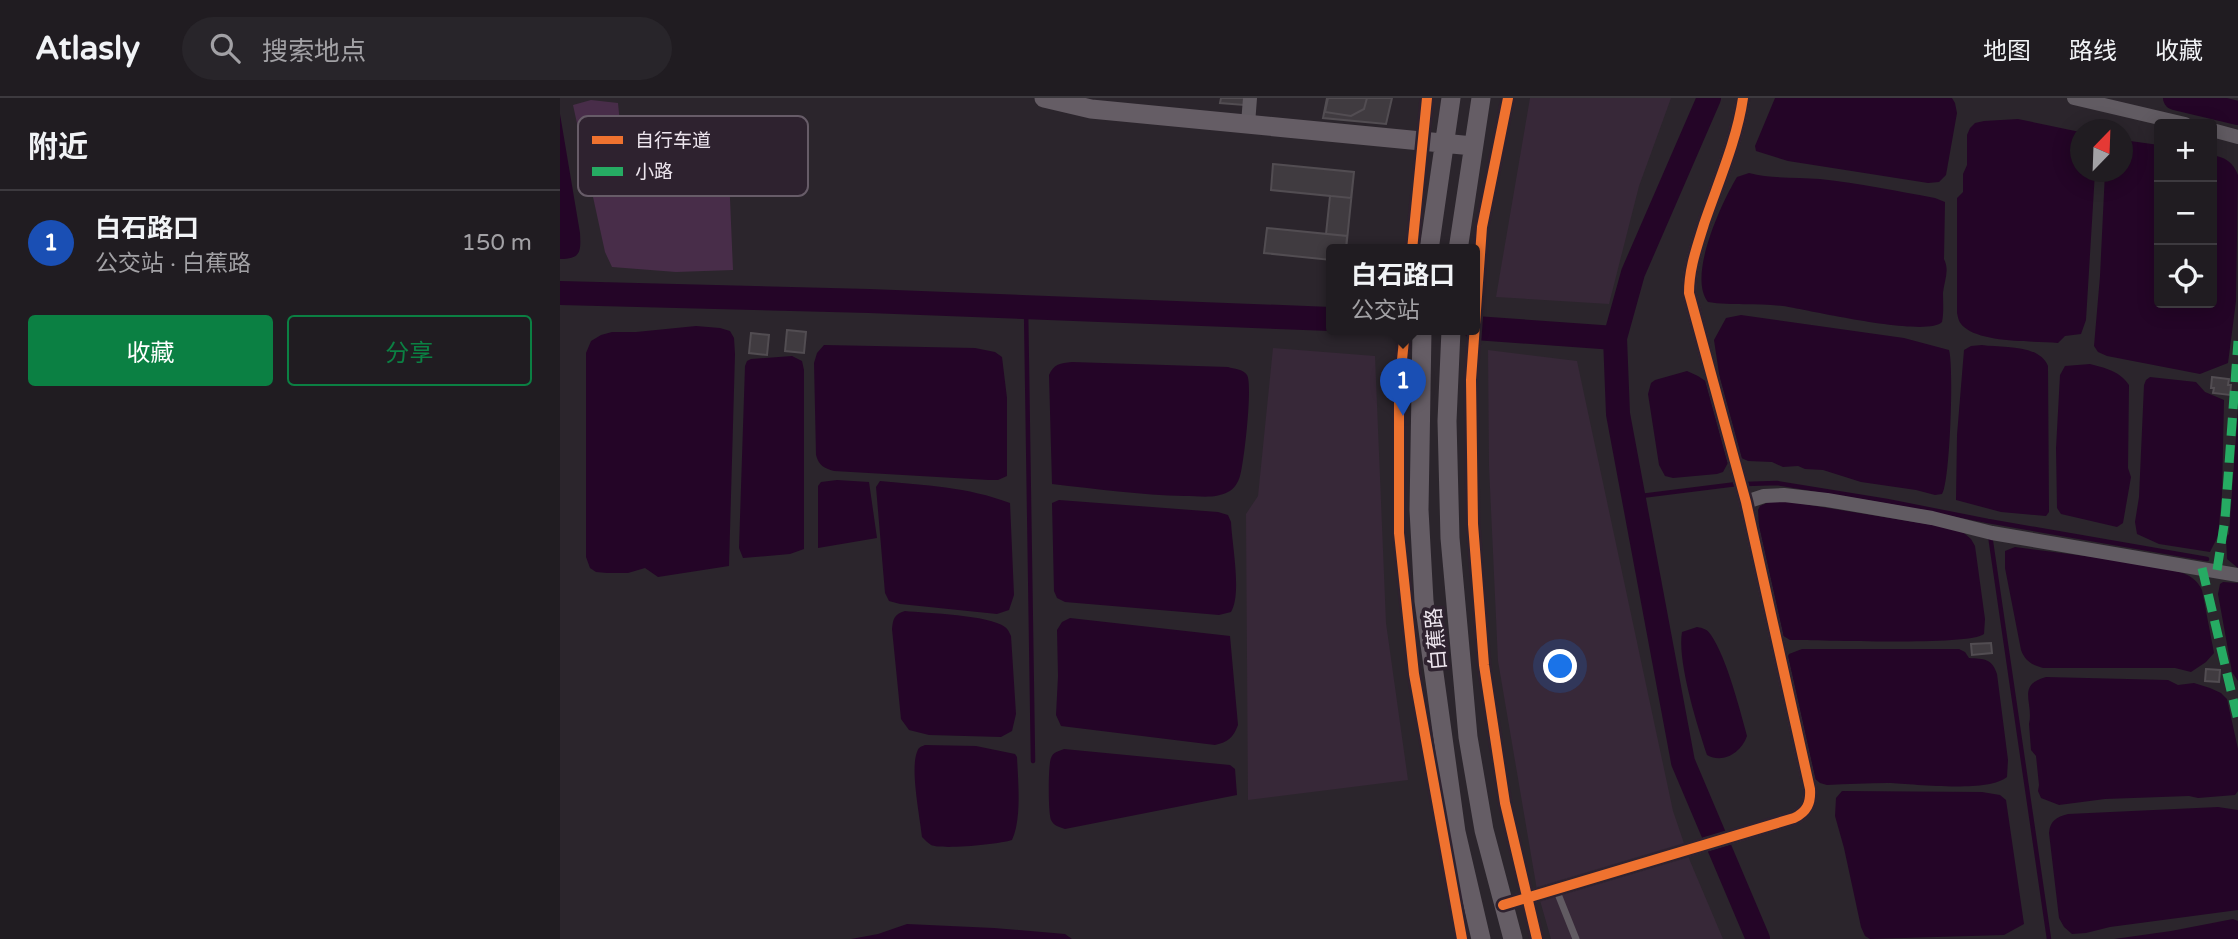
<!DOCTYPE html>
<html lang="zh">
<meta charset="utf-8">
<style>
body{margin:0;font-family:"Varela Round","Noto Sans SC",sans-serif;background:#28252a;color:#f1f3f6}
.controls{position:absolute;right:21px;top:21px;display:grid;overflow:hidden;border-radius:7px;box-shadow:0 4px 18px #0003}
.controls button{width:63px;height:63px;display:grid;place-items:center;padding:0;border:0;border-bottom:2px solid #3d3a3f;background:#201c21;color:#f1f3f6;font:35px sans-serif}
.compass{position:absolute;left:1510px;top:21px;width:63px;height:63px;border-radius:50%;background:#201c21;box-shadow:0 4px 18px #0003;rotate:23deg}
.you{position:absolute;left:1001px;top:569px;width:24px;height:24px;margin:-18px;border:5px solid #fff;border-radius:50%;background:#1a73e8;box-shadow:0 0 0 10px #1a73e833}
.badge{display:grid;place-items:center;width:46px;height:46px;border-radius:50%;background:#0b8043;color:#fff;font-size:23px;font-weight:700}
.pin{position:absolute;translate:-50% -58px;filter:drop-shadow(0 2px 4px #0008)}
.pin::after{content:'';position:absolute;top:37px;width:24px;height:21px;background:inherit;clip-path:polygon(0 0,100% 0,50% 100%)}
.popup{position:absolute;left:766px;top:146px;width:154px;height:91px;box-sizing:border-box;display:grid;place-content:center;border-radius:7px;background:#201c21;filter:drop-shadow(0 2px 5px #0005);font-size:23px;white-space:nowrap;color:#a2a1a5}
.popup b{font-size:26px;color:#f1f3f6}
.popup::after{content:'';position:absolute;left:50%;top:100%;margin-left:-14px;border:14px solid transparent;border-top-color:#201c21}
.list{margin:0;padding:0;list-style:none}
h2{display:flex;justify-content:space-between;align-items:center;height:91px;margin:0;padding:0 28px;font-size:30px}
h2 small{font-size:23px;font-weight:400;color:#a2a1a5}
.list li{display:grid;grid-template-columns:46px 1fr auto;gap:21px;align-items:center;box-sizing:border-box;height:105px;padding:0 28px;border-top:2px solid #3d3a3f}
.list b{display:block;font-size:26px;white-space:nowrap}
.list p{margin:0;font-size:23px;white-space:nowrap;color:#a2a1a5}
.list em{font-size:23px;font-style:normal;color:#a2a1a5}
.actions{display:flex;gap:14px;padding:21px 28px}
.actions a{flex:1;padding:16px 0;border:2px solid #0b8043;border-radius:7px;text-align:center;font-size:24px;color:#0b8043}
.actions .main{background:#0b8043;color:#fff}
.icon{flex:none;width:38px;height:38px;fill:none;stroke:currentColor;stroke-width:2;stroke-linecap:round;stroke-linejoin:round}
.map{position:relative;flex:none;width:1678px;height:841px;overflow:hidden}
header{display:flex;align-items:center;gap:42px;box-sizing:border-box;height:98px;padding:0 35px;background:#201c21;border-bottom:2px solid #3d3a3f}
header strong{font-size:33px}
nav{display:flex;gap:38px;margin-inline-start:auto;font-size:24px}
.search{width:490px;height:63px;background:#28252a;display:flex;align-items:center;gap:18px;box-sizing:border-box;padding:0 24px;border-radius:38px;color:#a2a1a5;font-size:26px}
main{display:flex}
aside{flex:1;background:#201c21}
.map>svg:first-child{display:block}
.built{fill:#372838}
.green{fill:#482d49}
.water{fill:#240527}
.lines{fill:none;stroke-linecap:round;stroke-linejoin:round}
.stream{stroke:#240527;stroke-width:4.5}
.river{stroke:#240527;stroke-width:24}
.building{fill:#403b40;stroke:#524d52;stroke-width:2}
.lane{stroke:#615b62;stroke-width:7}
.street{stroke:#615b62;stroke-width:14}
.secondary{stroke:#655d65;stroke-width:19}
.quiet{stroke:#26ab63;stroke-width:9;stroke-dasharray:18 9;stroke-linecap:butt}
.cycleway-casing{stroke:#2e222f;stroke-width:15}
.cycleway{stroke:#ef722f;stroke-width:10}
.labels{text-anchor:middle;stroke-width:7;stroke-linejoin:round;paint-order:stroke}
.street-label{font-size:21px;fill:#ede5ee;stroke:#2e222f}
.key{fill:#2e222f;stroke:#675c68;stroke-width:2}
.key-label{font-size:19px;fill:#ede5ee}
</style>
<header>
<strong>Atlasly</strong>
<div class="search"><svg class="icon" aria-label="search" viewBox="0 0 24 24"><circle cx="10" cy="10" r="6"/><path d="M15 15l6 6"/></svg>搜索地点</div>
<nav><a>地图</a><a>路线</a><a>收藏</a></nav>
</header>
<main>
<aside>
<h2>附近<small></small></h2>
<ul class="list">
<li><span class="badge" style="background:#1a4fb4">1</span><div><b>白石路口</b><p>公交站 · 白蕉路</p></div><em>150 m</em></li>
</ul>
<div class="actions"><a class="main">收藏</a><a>分享</a></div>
</aside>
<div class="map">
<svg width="1678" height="841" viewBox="0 0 1678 841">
<rect width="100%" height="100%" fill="#2b252c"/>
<path class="built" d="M970 0H1111L1079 88 1049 206 936 199Z
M713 250 815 258 826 525 848 682 688 702 686 416 698 398Z
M928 252 1017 263 1113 713 1130 763 1163 841H991L977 792 938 563 929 368Z"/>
<path class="green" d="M31 2 58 5 61 36 160 64 169 77 173 172 116 174 52 169 45 154 13 7Z"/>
<path class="water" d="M1215 0H1392L1395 5 1397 15 1386 77 1379 84 1368 85 1228 63 1196 53 1195 48Z
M0 16 20 135C21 154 21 161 0 161Z
M1458 21 1520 34V74H1535L1526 222 1521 236 1505 238 1498 245C1474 243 1422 245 1404 229 1399 225 1398 220 1397 215V100L1403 94V76L1407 67V37L1410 30 1415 25 1424 23Z
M1563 42 1599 47V205H1652V57C1665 59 1673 64 1678 77L1676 203 1668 265 1640 276 1547 258 1538 254 1534 248 1540 178 1545 74H1562Z
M1189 75C1212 81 1237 79 1260 81 1299 85 1337 93 1375 100L1385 104 1384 161C1390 173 1384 183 1383 195 1383 205 1384 214 1382 224 1367 240 1249 212 1223 208 1198 205 1173 208 1148 204 1127 178 1162 104 1177 79Z
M1181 217 1344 240 1389 252C1394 268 1390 385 1382 396L1375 397 1356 392 1301 384 1263 372 1245 371 1238 368 1223 369 1212 364 1188 363 1177 358 1161 289 1154 242 1166 220Z
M136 228 160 230 170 233 174 240 175 256 169 468 98 479 85 470 68 475H47L36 474 30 470 26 459V255L31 243 41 237 52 234H76Z
M264 247 415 250 435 254 442 259 447 300V378L438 382H429L274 373C264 370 259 368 256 357L254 265 257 255Z
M1422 247C1443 250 1479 246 1488 268L1489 414 1486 418 1441 414 1396 402 1397 337 1404 252 1411 248Z
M232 258 242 263 244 272V451L230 456 183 460 179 450 185 268 187 263 191 261Z
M512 264 668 269C674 271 683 271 687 277 693 286 684 365 680 378 678 385 674 391 668 394 655 401 639 398 625 398 580 397 536 391 492 386L489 277C494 266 500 265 512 264Z
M1530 266C1545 270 1560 273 1569 287L1568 370 1571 379 1563 425 1557 429 1501 416 1497 410 1496 350 1500 277 1505 268Z
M1127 273 1138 278 1147 284 1169 363 1163 374 1157 376 1113 380 1105 378 1099 367 1088 296 1091 285 1095 282Z
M1590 279 1636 284 1645 294 1664 302 1662 396 1658 438 1650 454 1599 446 1577 436 1575 424 1579 399 1584 287 1586 282Z
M1678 311V470L1667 461 1666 439 1669 436Z
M277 382 309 384 317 440 258 450V388L261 384Z
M320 383C364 387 408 389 450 405L454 497 449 512 437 516 340 506 329 503 325 495 316 389Z
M499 402 658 414 668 417 671 424C672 447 682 496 671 514L659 517 505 504 497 500 494 493 492 405Z
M1225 403 1391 430 1404 435 1411 441 1415 448 1425 521 1424 536C1410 548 1259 542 1230 542L1220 536 1199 430 1198 412 1200 408 1209 404Z
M1455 449 1572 464 1620 474C1631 478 1637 482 1642 492L1654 555 1646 564 1631 574 1615 570H1483C1472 567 1465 563 1461 552L1445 470V453Z
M1663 484 1678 485V583L1672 574 1658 496 1660 486Z
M345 513C367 515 429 517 445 529 448 531 449 534 451 538L456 616 452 633 441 639 369 637 349 632 341 621 332 531C333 521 334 516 345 513Z
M510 520 670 538 678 627C673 640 668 644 655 647L501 628 496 617 498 578 497 532 502 524Z
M1137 529C1143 530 1147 531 1151 537 1167 561 1179 609 1187 638 1181 655 1163 666 1147 657 1137 627 1117 563 1122 534Z
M1242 551H1399L1405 554 1409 560C1424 561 1432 560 1437 576L1448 662 1447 679C1428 695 1355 686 1328 685 1308 685 1287 686 1267 687L1260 685 1254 680 1226 562 1229 556Z
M1486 579 1608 582 1618 587 1634 585 1650 590 1661 595 1667 601 1678 651V693L1675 697 1638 700 1629 698 1545 701 1499 707 1481 700 1478 693 1479 687 1476 658 1471 652 1469 626C1474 605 1456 587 1486 579Z
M365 647 416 648 455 656 457 659C458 682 462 721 452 742 440 746 382 752 371 747 368 745 365 742 362 739 360 719 350 672 357 654 359 649 360 649 365 647Z
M504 651 670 667 675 671 677 697 505 731C499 729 494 728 491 722 488 715 488 667 491 660 493 654 499 653 504 651Z
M1282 693 1422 694 1440 697 1446 702 1464 826 1444 837 1310 841 1305 838 1301 829 1284 750 1275 718 1276 700Z
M1658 709 1678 712V812L1550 829 1526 835 1512 836 1504 829 1499 820 1489 735C1490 723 1496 719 1508 716Z
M1673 821 1678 823V841H1554L1611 833Z
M347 826 434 830 505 836 512 841H291L318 836Z"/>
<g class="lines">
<path class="stream" d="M466 209 473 663
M1185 386 1217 385 1327 403 1428 423 1647 461
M1073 399 1177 386
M1430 437 1489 841"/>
<path class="river" d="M1149 0 1073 175 1055 240 1058 316 1123 664 1198 841
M1615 0 1678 15
M0 195 309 203 771 221
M915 230 1055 240"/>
</g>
<path class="building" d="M661 0H684V7L660 5Z
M767 0H832L826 26 763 20Z
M768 0H807L804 11 791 18 765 14Z
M713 66 794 74 791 100 711 92Z
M713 66 794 74 786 152H771V162L704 155 707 130 766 136 770 98 711 92Z
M707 130 787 138 786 152H771V162L704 155Z
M227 232 246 234 244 255 225 253Z
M191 235 209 237 207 257 189 255Z
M1652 279 1669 281 1668 287H1671L1670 297 1653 295 1654 290H1651Z
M1431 545 1432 555 1412 557 1411 546Z
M1646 571 1660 572 1659 584 1645 583Z"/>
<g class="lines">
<path class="lane" d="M996 791 1016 841"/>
<path class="street" d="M1514 0 1625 26
M688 26 690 0
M1652 32 1678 39
M1186 404 1204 398 1224 397 1267 402 1372 420 1432 435 1678 477
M943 807 1234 720C1247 714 1251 705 1250 691L1186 404 1129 195C1129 170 1137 149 1144 126 1158 85 1177 42 1183 0"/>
<path class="secondary" d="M484 0 531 11 913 48
M869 152 891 0
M898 152 921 0
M862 232 859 412 864 503 896 734 921 841
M891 232 887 323 890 440 908 639 924 732 953 841"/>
<path class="quiet" d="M1642 470 1678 622
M1657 472 1665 421 1678 243"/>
<defs>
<path id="cycleway" d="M948 0 922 129 911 282 913 426 924 567 945 705 977 841
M852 152 867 0
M845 232 839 292V435L854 576 902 841
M943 807 1234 720C1247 714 1251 705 1250 691L1186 404 1129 195C1129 170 1137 149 1144 126 1158 85 1177 42 1183 0"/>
</defs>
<use href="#cycleway" class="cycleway-casing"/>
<use href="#cycleway" class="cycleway"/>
</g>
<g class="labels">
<g class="street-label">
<text transform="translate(876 541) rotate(-95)" y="7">白蕉路</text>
</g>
</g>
<rect x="18" y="18" width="230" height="80" rx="10" class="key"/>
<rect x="32" y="38" width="31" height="8" fill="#ef722f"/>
<rect x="32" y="69" width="31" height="9" fill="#26ab63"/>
<g class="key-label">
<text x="75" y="49">自行车道</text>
<text x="75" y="80">小路</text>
</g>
</svg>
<div class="controls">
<button>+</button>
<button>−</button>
<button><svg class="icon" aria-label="locate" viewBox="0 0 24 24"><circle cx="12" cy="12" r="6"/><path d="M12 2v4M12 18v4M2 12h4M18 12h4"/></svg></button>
</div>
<svg class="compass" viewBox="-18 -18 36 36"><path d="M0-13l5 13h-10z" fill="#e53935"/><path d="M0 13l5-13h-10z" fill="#a2a1a5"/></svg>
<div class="you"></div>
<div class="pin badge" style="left:843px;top:318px;background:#1a4fb4">1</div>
<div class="popup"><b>白石路口</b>公交站</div>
</div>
</main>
